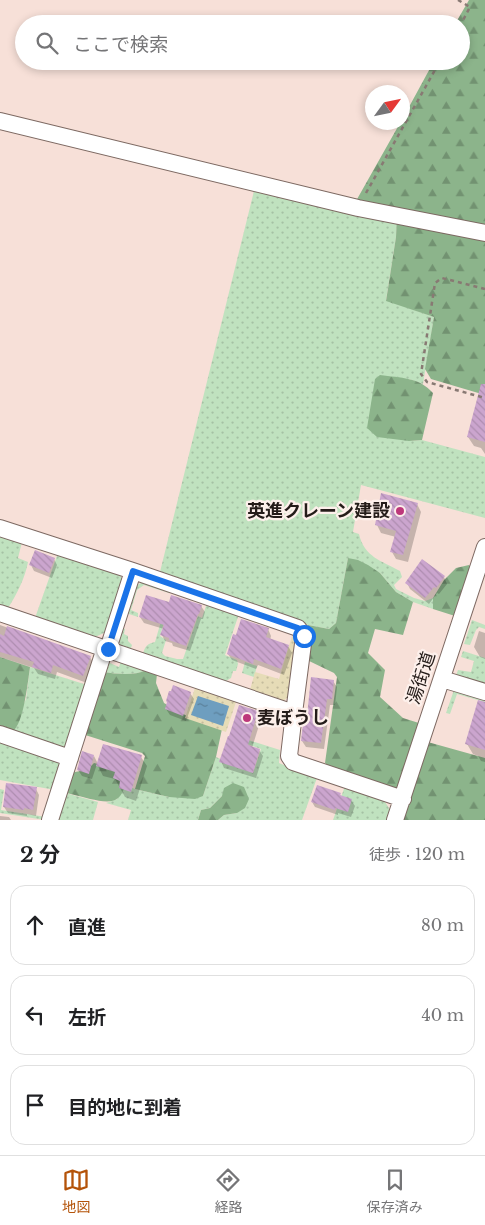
<!DOCTYPE html>
<html lang="ja">
<meta charset="utf-8">
<style>
body{margin:0;font-family:"Libre Baskerville","Noto Sans JP",serif;background:#f2f2f2;color:#202124}
.compass{position:absolute;left:365px;top:85px;width:45px;height:45px;border-radius:50%;background:#fff;box-shadow:0 2px 8px #0003;rotate:57deg}
.stop{position:absolute;width:15px;height:15px;margin:-11px;border:4px solid #1a73e8;border-radius:50%;background:#fff}
.stop.end{background:#1a73e8;border-color:#fff;box-shadow:0 1px 5px #0008}
.list{margin:0;padding:0;list-style:none}
h2{display:flex;justify-content:space-between;align-items:center;height:65px;margin:0;padding:0 20px;font-size:21px}
h2 small{font-size:16px;font-weight:400;color:#757577}
.list li{display:grid;grid-template-columns:32px 1fr auto;gap:15px;align-items:center;box-sizing:border-box;height:80px;margin:0 10px 10px;padding:0 10px;border:1px solid #e0e0e0;border-radius:15px}
.list b{display:block;font-size:19px;white-space:nowrap}
.list em{font-size:16px;font-style:normal;color:#757577}
.icon{flex:none;width:28px;height:28px;fill:none;stroke:currentColor;stroke-width:2;stroke-linecap:round;stroke-linejoin:round}
.map{position:relative;flex:none;width:485px;height:820px;overflow:hidden}
.search{position:absolute;background:#fff;box-shadow:0 2px 8px #0003;left:15px;right:15px;top:15px;height:55px;display:flex;align-items:center;gap:12px;box-sizing:border-box;padding:0 18px;border-radius:28px;color:#757577;font-size:19px}
.sheet{height:335px;background:#fff}
nav{display:flex;justify-content:space-around;align-items:center;box-sizing:border-box;height:70px;border-top:1px solid #e0e0e0;background:#fff;font-size:14px;color:#757577}
nav a{display:grid;justify-items:center;gap:2px}
nav .on{color:#b45309}
.map>svg:first-child{display:block}
.grass{fill:url(#grass-dots)}
.forest{fill:url(#forest-firs)}
.sand{fill:url(#sand-dots)}
.water{fill:url(#water-ripples)}
.shadow{fill:#0003}
.building{fill:url(#building-back-hatch)}
.lines{fill:none;stroke-linecap:round;stroke-linejoin:round}
.minor-casing{stroke:#7d6962;stroke-width:18}
.path{stroke:#887973;stroke-width:2.5;stroke-dasharray:4 4;stroke-linecap:butt}
.minor{stroke:#fff;stroke-width:16}
.route{stroke:#1a73e8;stroke-width:6}
.poi-dot{fill:#bd387b;stroke:#fdf0eb;stroke-width:2}
.labels{text-anchor:middle;stroke-width:4.5;stroke-linejoin:round;paint-order:stroke}
.poi-label{font-size:18px;font-weight:bold;fill:#241c19;stroke:#fdf0eb;text-anchor:end}
.street-label{font-size:18px;fill:#241c19;stroke:#fdf0eb}
</style>
<div class="map">
<svg width="485" height="820" viewBox="0 0 485 820">
<defs>
<pattern id="grass-dots" width="8" height="8" patternUnits="userSpaceOnUse" patternTransform="scale(1.25)"><rect width="8" height="8" fill="#c0e2bf"/><path d="M2 2h.1M6 6h.1" fill="none" stroke="#a5c1a4" stroke-width="1.8" stroke-linecap="round"/></pattern>
<pattern id="forest-firs" width="22" height="20" patternUnits="userSpaceOnUse" patternTransform="scale(1.25)"><rect width="22" height="20" fill="#8cb48b"/><path d="M5 1l3.5 6h-7zM16 11l3.5 6h-7z" fill="#729271"/></pattern>
<pattern id="sand-dots" width="8" height="8" patternUnits="userSpaceOnUse" patternTransform="scale(1.25)"><rect width="8" height="8" fill="#e6dcb7"/><path d="M2 2h.1M6 6h.1" fill="none" stroke="#c5bc9d" stroke-width="1.8" stroke-linecap="round"/></pattern>
<pattern id="water-ripples" width="26" height="14" patternUnits="userSpaceOnUse" patternTransform="scale(1.25)"><rect width="26" height="14" fill="#6e9ebf"/><path d="M2 4q2-2 4 0t4 0M15 11q2-2 4 0t4 0" fill="none" stroke="#5a809a"/></pattern>
<pattern id="building-back-hatch" width="6" height="6" patternUnits="userSpaceOnUse" patternTransform="scale(1.25)"><rect width="6" height="6" fill="#cba5ce"/><path d="M-1 5l2 2M0 0l6 6M5-1l2 2" fill="none" stroke="#ae8db0"/></pattern>
</defs>
<rect width="100%" height="100%" fill="#f7e0d8"/>
<path class="grass" d="M254 191 397 221 396 237 386 300 434 317 423 384 409 379V441L422 440 485 457V518L361 485 353 532 359 534C364 557 382 561 400 571L402 577 394 585 396 589 414 598 425 601 433 598V609L413 602 396 592 380 573 348 558 336 623 329 629 308 625 160 572Z
M0 535 22 542 18 558 28 562C25 578 17 594 8 608L0 606Z
M58 553 119 573 123 581 106 632 95 637 35 618Z
M143 582 170 591 169 593 144 585 137 590 131 610 138 613V617L126 613 135 586Z
M207 603 239 614 225 655 237 660 238 664 236 671H233L231 678 226 681 143 654C145 646 147 644 155 642L166 604 169 605 160 636 166 640 162 653 165 656 177 659H183L198 616 202 618Z
M472 620 485 625V629L479 627 476 630 470 645 464 644Z
M121 627 125 629 124 634 128 636V641L132 645 130 651 121 648 118 638Z
M463 651 485 658V687L455 678 458 670 471 672 474 661 461 657Z
M94 655 96 661 67 748 9 734 26 699 30 667 84 684Z
M121 661 146 670C134 676 117 674 104 672L103 665 110 663 119 667Z
M245 662 257 666 254 677 242 673Z
M454 690 485 699V702L457 694 450 714 446 713Z
M242 738 280 750 279 763 293 769 318 775 302 820H218L224 815 237 813 222 796 210 808 201 810 198 820H128L131 810 106 803 117 799 125 785 135 789 169 797 203 796 216 757 253 773 261 749 242 742Z
M0 739 58 759 63 766 55 790 0 780Z
M345 786 383 799 391 811 388 820H333Z
M0 789 4 790 1 810 46 817 45 820 0 813Z
M62 792 98 802 93 820H54Z"/>
<path class="forest" d="M469 0H485V395L431 379 425 369 434 317 386 301 396 237 397 215 356 201 400 123 402 122 403 118 434 61H461V24H455Z
M380 375C401 378 419 377 433 393L422 440 409 441 377 437 367 428 375 379Z
M348 558 358 560 368 565 380 573 396 592 413 602 403 635 375 629 368 653 385 670 380 697 403 718 422 724 417 739 485 758V820H401L393 790 330 767 325 763 337 677 334 673 307 660 311 634 307 627 308 625 329 629 336 623Z
M469 565 473 570 455 616 433 609V598L444 580 456 568Z
M0 657 30 667C28 681 24 719 15 729 14 731 11 732 9 734L0 731Z
M146 670 157 674 156 683 164 703 187 716 222 729 216 757 203 796 195 799 169 797 135 789 145 756 142 753 82 734 104 672C117 674 134 676 146 670Z
M94 763 113 768 125 785C120 806 106 802 90 799 80 796 71 794 62 792L67 776 75 772 87 770Z
M233 783 244 787 249 799 245 808 237 813 224 815 218 820H198L201 810 210 808 222 796 224 788Z"/>
<path class="sand" d="M292 636 297 642 291 695 283 701 250 690 255 672 279 679Z
M195 688 236 702 226 732 185 718Z"/>
<path class="water" d="M198 696 229 706 223 726 191 715Z"/>
<path class="shadow" d="M485 407V454L481 448 474 446 468 437Z
M417 504 421 512 408 562 396 559 392 552 396 537 381 533 377 525Z
M54 559 57 565 52 578 34 571 31 565Z
M444 577 447 584 439 594 437 593 429 604 410 589 407 583Z
M170 603 201 606 205 612 203 619H201L190 651 173 646 172 643 165 641 162 635 164 629 144 623 140 617Z
M0 625 90 657 94 664 87 683 57 672 55 679 38 674 34 668 0 657Z
M268 629 271 636 270 640 288 646 292 653 284 675 258 665 256 669 232 660 228 654Z
M479 631 485 633V659L480 657 474 647Z
M333 681 337 687 335 705H330L324 749 306 747 302 741 308 717Z
M190 693 194 699 186 721 170 715 166 709Z
M485 705V762L481 761 478 756 473 754 467 744Z
M257 712 261 719 252 748 259 750 263 756 256 778 224 768 221 761Z
M94 756 98 764 141 757 147 766 136 801 125 797 115 779 103 776 97 764 92 779 82 776 78 770Z
M36 789 39 795 36 816 27 814V816L8 813 4 807Z
M340 794 341 797 351 800 355 806 351 817 338 813V815L315 807 312 802Z
M0 816 9 817 11 820H0Z"/>
<path class="building" d="M481 384H485V442L467 437Z
M381 493 418 503 403 555 390 552 396 531 375 525Z
M35 550 55 558 49 573 29 565Z
M422 559 445 576 436 588 434 587 425 598 405 583Z
M146 595 169 602 171 595 202 605 199 614H198L186 646 169 640V638L160 635 164 625 139 617Z
M241 619 269 628 266 637 289 645 281 669 254 659 253 664 227 654 233 634 236 635Z
M7 626 91 656 83 676 53 665 51 673 32 667 34 662 0 652V634L4 636Z
M311 677 334 680 332 699H327L321 743 301 741 304 715 307 716Z
M173 685 191 692 183 716 165 709 167 702 166 701 169 691H171Z
M478 700 485 702V750L465 744Z
M239 705 258 711 248 745 260 749 253 773 219 762 228 736H229Z
M103 744 142 755 131 792 119 788 120 781 113 778 115 772 96 766Z
M82 751 94 755 89 774 77 770Z
M6 783 37 787 33 810 24 808V810L3 807Z
M317 785 341 793 340 795 352 799 348 812 335 808V810L311 802Z"/>
<g class="lines">
<defs>
<path id="minor" d="M0 121 358 208 485 233
M0 528 133 571 298 628 304 636 294 713 0 613
M108 649 133 571
M442 679 485 692
M294 713 289 756 293 762 403 799
M0 734 70 758
M50 820 105 648
M395 820 485 547"/>
</defs>
<use href="#minor" class="minor-casing"/>
<path class="path" d="M458 0 470 7 461 24
M366 193 440 61
M485 289 442 278 435 283 421 374 427 382 485 398"/>
<use href="#minor" class="minor"/>
</g>
<g class="lines">
<path class="route" d="M108 649 133 571 298 628 304 636"/>
</g>
<g class="poi-dot">
<circle cx="400" cy="511" r="5"/>
<circle cx="247" cy="718" r="5"/>
</g>
<g class="labels">
<g class="poi-label">
<text x="390" y="517">英進クレーン建設</text>
<text x="257" y="724" text-anchor="start">麦ぼうし</text>
</g>
<g class="street-label">
<text transform="translate(421 678) rotate(-72)" y="6">湯街道</text>
</g>
</g>
</svg>
<svg class="compass" viewBox="-18 -18 36 36"><path d="M0-13l5 13h-10z" fill="#e53935"/><path d="M0 13l5-13h-10z" fill="#757577"/></svg>
<div class="stop" style="left:304px;top:636px"></div>
<div class="stop end" style="left:108px;top:649px"></div>
<div class="search"><svg class="icon" aria-label="search" viewBox="0 0 24 24"><circle cx="10" cy="10" r="6"/><path d="M15 15l6 6"/></svg>ここで検索</div>
</div>
<section class="sheet">
<h2>2 分<small>徒歩 · 120 m</small></h2>
<ul class="list">
<li><svg class="icon" aria-label="ahead" viewBox="0 0 24 24"><path d="M12 20V5M6 11l6-6 6 6"/></svg><div><b>直進</b></div><em>80 m</em></li>
<li><svg class="icon" aria-label="left" viewBox="0 0 24 24"><path d="M17 20v-9H6M10 6l-5 5 5 5"/></svg><div><b>左折</b></div><em>40 m</em></li>
<li><svg class="icon" aria-label="arrive" viewBox="0 0 24 24"><path d="M6 21V4h12l-3 4 3 4H6"/></svg><div><b>目的地に到着</b></div></li>
</ul>
</section>
<nav>
<a class="on"><svg class="icon" aria-label="map" viewBox="0 0 24 24"><path d="M3 6l6-2 6 2 6-2v14l-6 2-6-2-6 2zM9 4v14M15 6v14"/></svg>地図</a>
<a><svg class="icon" aria-label="directions" viewBox="0 0 24 24"><path d="M12 3l9 9-9 9-9-9zM9 14v-3h6M13 9l2 2-2 2"/></svg>経路</a>
<a><svg class="icon" aria-label="saved" viewBox="0 0 24 24"><path d="M7 4h10v16l-5-4-5 4z"/></svg>保存済み</a>
</nav>
